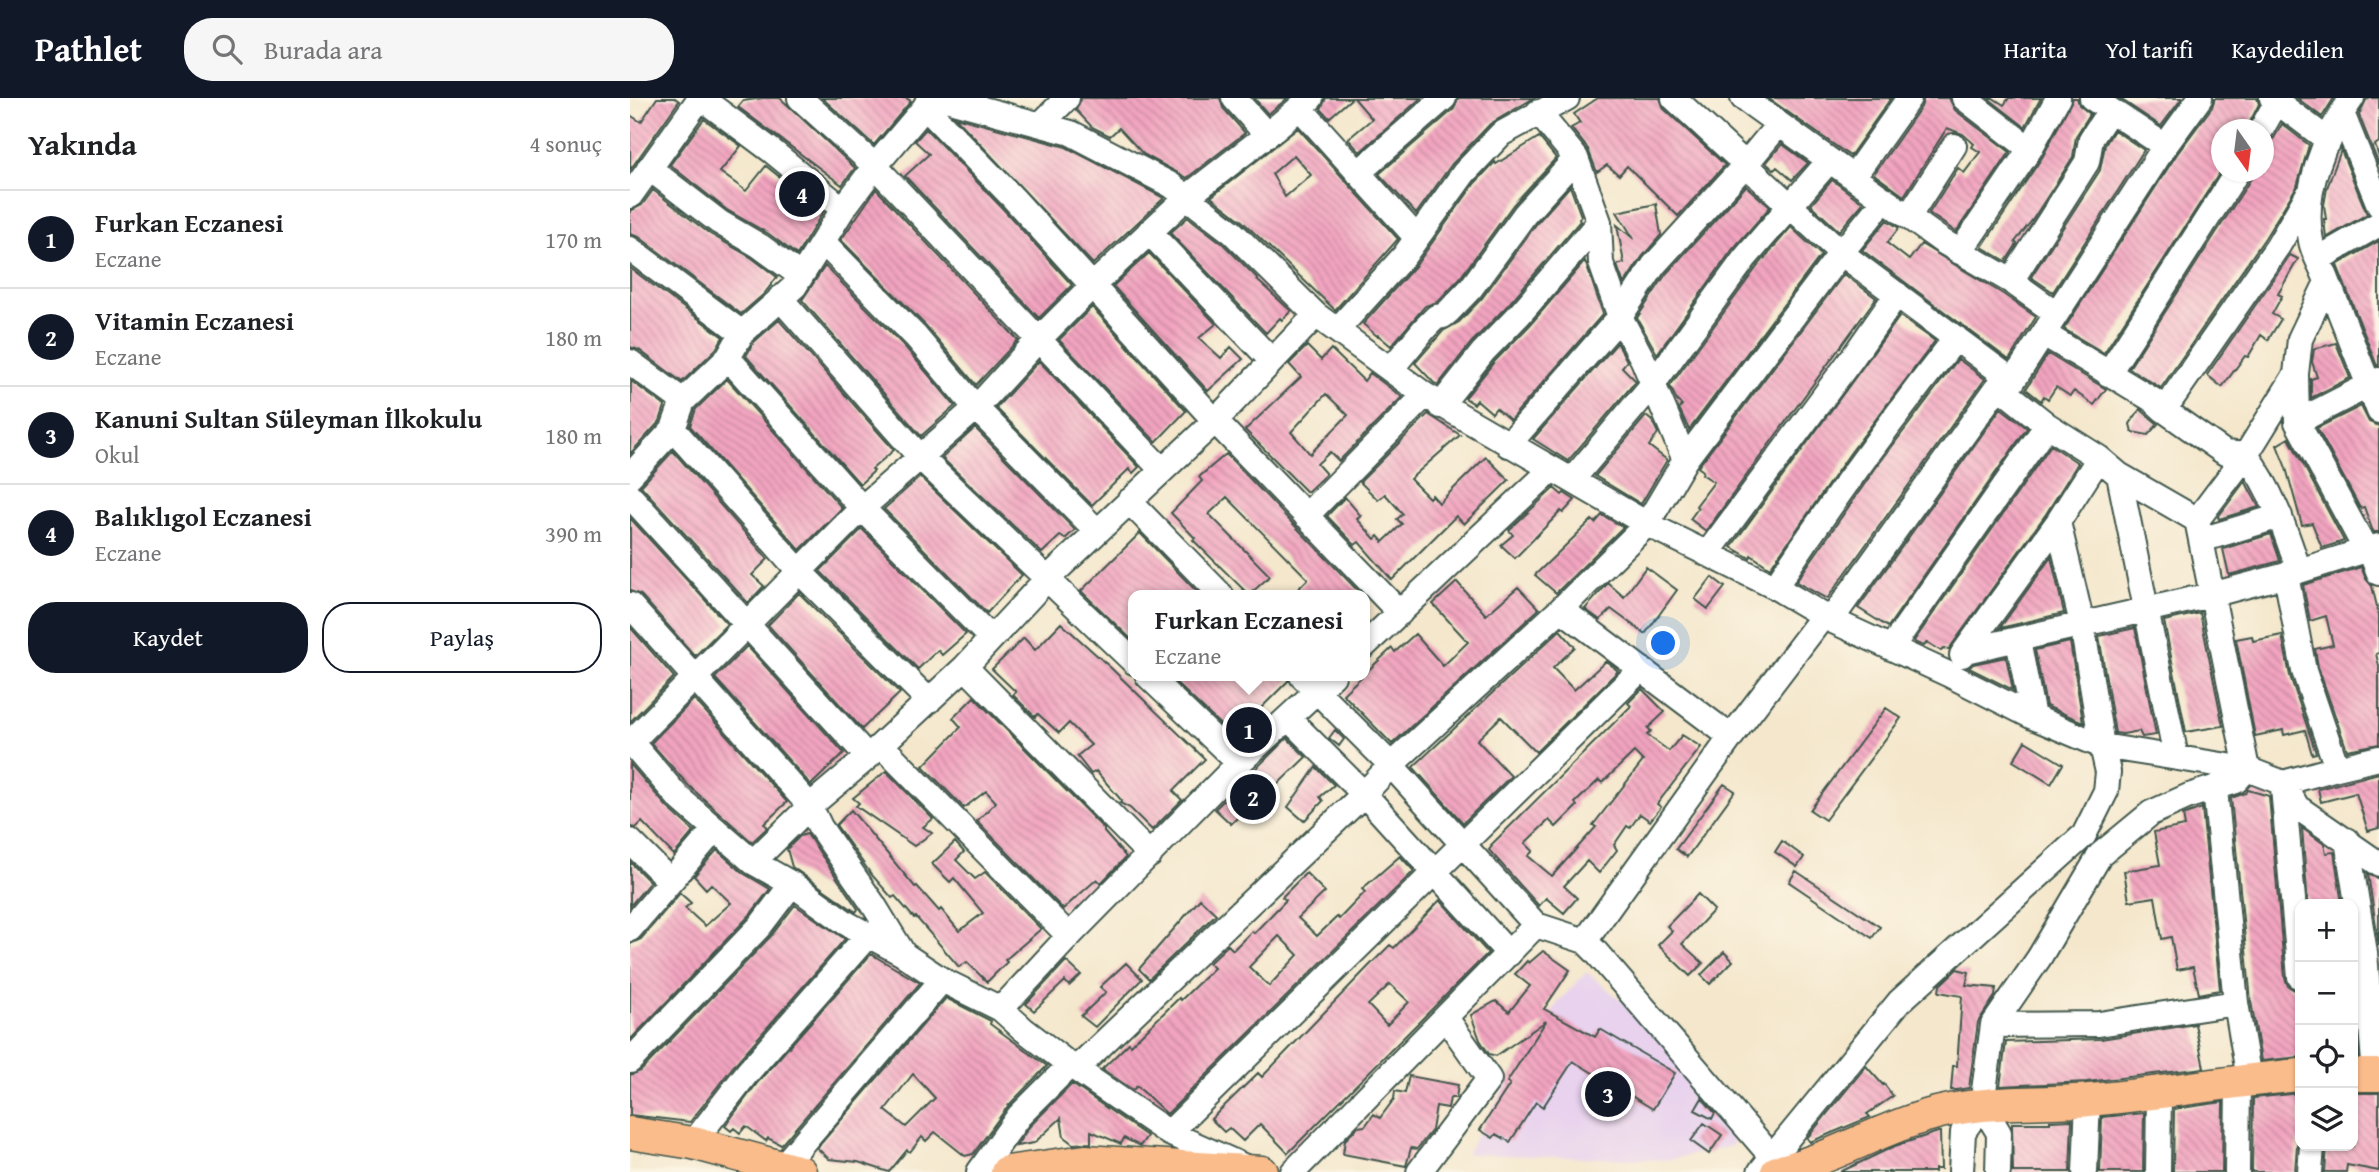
<!DOCTYPE html>
<html lang="tr">
<meta charset="utf-8">
<style>
body{margin:0;font-family:"Gentium Book Plus",serif;background:#f6f6f6;color:#202124}
.controls{position:absolute;right:21px;bottom:21px;display:grid;overflow:hidden;border-radius:14px;box-shadow:0 2px 5px #0004}
.controls button{width:63px;height:63px;display:grid;place-items:center;padding:0;border:0;border-bottom:2px solid #e0e0e0;background:#fff;color:#202124;font:35px sans-serif}
.compass{position:absolute;left:1581px;top:21px;width:63px;height:63px;border-radius:50%;background:#fff;box-shadow:0 2px 5px #0004;rotate:166deg}
.you{position:absolute;left:1034px;top:546px;width:24px;height:24px;margin:-18px;border:5px solid #fff;border-radius:50%;background:#1a73e8;box-shadow:0 0 0 10px #1a73e833}
.badge{display:grid;place-items:center;width:46px;height:46px;border-radius:50%;background:#111827;color:#fff;font-size:23px;font-weight:700}
.pin{position:absolute;translate:-50% -50%;border:4px solid #fff;box-shadow:0 2px 7px #0006}
.popup{position:absolute;left:498px;top:492px;width:242px;height:91px;box-sizing:border-box;display:grid;place-content:center;border-radius:14px;background:#fff;filter:drop-shadow(0 2px 5px #0005);font-size:23px;white-space:nowrap;color:#757577}
.popup b{font-size:26px;color:#202124}
.popup::after{content:'';position:absolute;left:50%;top:100%;margin-left:-14px;border:14px solid transparent;border-top-color:#fff}
.list{margin:0;padding:0;list-style:none}
h2{display:flex;justify-content:space-between;align-items:center;height:91px;margin:0;padding:0 28px;font-size:30px}
h2 small{font-size:23px;font-weight:400;color:#757577}
.list li{display:grid;grid-template-columns:46px 1fr auto;gap:21px;align-items:center;box-sizing:border-box;height:98px;padding:0 28px;border-top:2px solid #e0e0e0}
.list b{display:block;font-size:26px;white-space:nowrap}
.list p{margin:0;font-size:23px;white-space:nowrap;color:#757577}
.list em{font-size:23px;font-style:normal;color:#757577}
.actions{display:flex;gap:14px;padding:21px 28px}
.actions a{flex:1;padding:16px 0;border:2px solid #111827;border-radius:28px;text-align:center;font-size:24px;color:#111827}
.actions .main{background:#111827;color:#fff}
.icon{flex:none;width:38px;height:38px;fill:none;stroke:currentColor;stroke-width:2;stroke-linecap:round;stroke-linejoin:round}
.map{position:relative;flex:none;width:1749px;height:1074px;overflow:hidden}
header{display:flex;align-items:center;gap:42px;box-sizing:border-box;height:98px;padding:0 35px;background:#111827;color:#fff}
header strong{font-size:33px}
nav{display:flex;gap:38px;margin-inline-start:auto;font-size:24px}
.search{width:490px;height:63px;background:#f6f6f6;display:flex;align-items:center;gap:18px;box-sizing:border-box;padding:0 24px;border-radius:28px;color:#757577;font-size:26px}
main{display:flex}
aside{flex:1;background:#fff}
.map>svg:first-child{display:block}
.built{fill:#e8d2ee}
.building{fill:url(#building-back-hatch);fill-rule:evenodd}
.lines{fill:none;stroke-linecap:round;stroke-linejoin:round}
.minor-casing{stroke:#3f564b;stroke-width:28}
.major-casing{stroke:#3f564b;stroke-width:35}
.minor{stroke:#fff;stroke-width:24}
.major{stroke:#fabc8b;stroke-width:32}
</style>
<header>
<strong>Pathlet</strong>
<div class="search"><svg class="icon" aria-label="search" viewBox="0 0 24 24"><circle cx="10" cy="10" r="6"/><path d="M15 15l6 6"/></svg>Burada ara</div>
<nav><a>Harita</a><a>Yol tarifi</a><a>Kaydedilen</a></nav>
</header>
<main>
<aside>
<h2>Yakında<small>4 sonuç</small></h2>
<ul class="list">
<li><span class="badge">1</span><div><b>Furkan Eczanesi</b><p>Eczane</p></div><em>170 m</em></li>
<li><span class="badge">2</span><div><b>Vitamin Eczanesi</b><p>Eczane</p></div><em>180 m</em></li>
<li><span class="badge">3</span><div><b>Kanuni Sultan Süleyman İlkokulu</b><p>Okul</p></div><em>180 m</em></li>
<li><span class="badge">4</span><div><b>Balıklıgol Eczanesi</b><p>Eczane</p></div><em>390 m</em></li>
</ul>
<div class="actions"><a class="main">Kaydet</a><a>Paylaş</a></div>
</aside>
<div class="map">
<svg width="1749" height="1074" viewBox="0 0 1749 1074">
<defs>
<pattern id="building-back-hatch" width="6" height="6" patternUnits="userSpaceOnUse" patternTransform="scale(1.75)"><rect width="6" height="6" fill="#f3a4c0"/><path d="M-1 5l2 2M0 0l6 6M5-1l2 2" fill="none" stroke="#c4879d"/></pattern>
</defs>
<rect width="100%" height="100%" fill="#fcf5e5"/>
<filter id="ink" filterUnits="userSpaceOnUse"><feTurbulence type="fractalNoise" baseFrequency=".0143" numOctaves="2"/><feDisplacementMap in="SourceGraphic" scale="14" xChannelSelector="R" yChannelSelector="G"/><feConvolveMatrix kernelMatrix="1 2 1 2 8 2 1 2 1" color-interpolation-filters="sRGB"/></filter>
<filter id="wash" filterUnits="userSpaceOnUse"><feTurbulence type="fractalNoise" baseFrequency=".00686" numOctaves="4" result="noise"/><feDisplacementMap in="SourceGraphic" scale="28" xChannelSelector="R" yChannelSelector="G"/><feGaussianBlur stdDeviation="1.57" result="paint"/><feColorMatrix in="noise" values="0 0 0 0 0 0 0 0 0 0 0 0 0 0 0 0 0 1.4 0 .05"/><feComposite in="paint" operator="in"/></filter>
<g filter="url(#wash)">
<rect width="100%" height="100%" fill="#f4e7cc"/>
<path class="built" d="M957 874 1044 947 1108 1024 1102 1048 1038 1062 836 1056 887 968 929 903Z"/>
<g id="blocks">
<path class="building" d="M27 0H45L49 3 0 72V17L11 24Z
M133 0H150L225 70 212 87 108 9 113 3Z
M192 0H276L281 3 244 47Z
M451 0H590L593 10 615 35 557 80 513 56 489 30 480 38 462 29 446 12Z
M624 0H658L638 16Z
M696 0H722L699 20 691 11Z
M724 0H791L730 54 718 41 742 21Z
M828 0H904L860 26 822 66 786 116 749 76 824 11Z
M968 0H1030L1034 11 1095 67 1048 118 997 68 989 77 977 67 967 74 958 51 941 30 950 25 944 16Z
M1138 0H1261L1220 58Z
M1294 0H1319L1325 12 1380 54 1326 134 1299 115 1328 70 1334 75 1350 54 1342 49 1344 46 1333 36 1317 30 1274 98 1244 76 1291 9Z
M1358 0H1363L1374 7 1379 0H1411L1395 29Z
M1443 0H1447L1449 7 1460 16 1446 38 1443 59 1403 121 1385 144 1387 146 1376 163 1352 149 1413 58Z
M1489 0H1552L1531 28Z
M1585 0H1627L1629 6 1616 32H1592V71L1474 255 1434 231 1547 56 1582 9Z
M1667 0H1704L1692 19Z
M1741 0H1749V44L1745 47 1749 59V67L1729 17 1736 2Z
M325 19 436 49 534 100 463 166Z
M74 21 111 48 90 74 116 93 136 68 193 114 167 157 139 136 97 112 40 67Z
M1652 26 1679 47 1667 88 1635 140 1531 290 1499 270 1620 82 1622 74H1634V46L1644 40Z
M668 30 768 141 705 212 612 123 581 99ZM664 57 681 77 655 99 642 76Z
M296 31 373 111 442 187 409 220 275 78 299 56 285 43Z
M1484 32 1514 52 1423 194 1401 179 1470 72 1475 47Z
M909 39 926 60 883 107 830 180 807 204 795 208 761 248 748 237 747 238 733 226 786 167 845 85 865 64 866 66Z
M1152 46 1178 65 1162 82 1147 69 1144 72 1136 65Z
M1711 52 1737 116 1696 140 1694 121H1696L1694 107 1697 90Z
M1202 82 1233 105 1209 133 1181 107Z
M940 88 951 118 949 121 950 123 878 207 841 245 808 287 804 285 785 265 813 233 829 224 852 200 907 125Z
M1116 88 1140 109 1103 151 1027 256 1007 220 1036 176Z
M246 91 388 242 346 287 297 229 211 142Z
M23 92 80 136 122 160 147 179 134 196 111 216 9 139 0 136V113L12 107Z
M1026 106 1031 137 1012 159 994 186 987 167 994 165 987 127 1004 141 987 114Z
M558 119 592 145 628 181 627 182 661 213 652 222 650 220 636 235 540 135Z
M1257 122 1269 130 1257 145 1279 162 1291 146 1373 196 1406 219 1379 262 1232 152Z
M1161 129 1191 157 1059 332 1049 310 1052 307 1047 303 1040 288 1127 169Z
M1749 143V267L1747 268 1707 167Z
M519 155 586 226 569 240 591 260 601 249 613 261 578 293 483 188Z
M1660 157 1668 161 1648 196 1652 198 1642 216 1651 221 1638 242 1631 237 1618 259 1615 258 1592 289 1577 277Z
M955 163 973 216 880 322 866 310 862 315 847 302 844 306 835 300 864 264 900 227Z
M195 168 275 249 325 308 291 338 172 202Z
M0 170 93 239 86 251 52 284 9 252 0 249Z
M1214 176 1246 200 1076 433 1060 421 1068 410 1066 408 1084 384 1072 376 1073 373 1068 369Z
M462 209 556 313 526 344 429 242Z
M1270 218 1305 243 1221 354 1140 470 1121 457 1120 460 1101 449Z
M149 222 264 352 242 371 244 373 230 386 116 258 124 244Z
M987 245 997 263 992 269 1006 283 938 363 903 341Z
M1706 245 1720 280 1681 300V281L1687 279 1682 264 1684 251Z
M677 248 691 262 701 251 734 283 740 275 772 299 709 363 700 354 687 366 696 376 677 394 615 332 671 279 659 266ZM696 296 718 317 680 356 661 334Z
M1418 256 1476 291 1464 307 1444 293 1440 298 1426 289 1418 301 1414 298 1411 303 1396 291Z
M1328 261 1355 281 1197 501 1166 484 1245 371Z
M409 263 509 369 503 375 499 371 462 407 366 310Z
M97 281 212 410 170 452 60 328 66 311Z
M1 283 35 308 30 323 0 356Z
M1731 308 1739 324 1749 328V434H1744L1742 431 1734 409 1730 410 1687 330Z
M1371 310 1397 330 1258 529 1228 510Z
M1510 311 1528 326 1518 337 1502 334 1500 326Z
M798 316 830 337 780 381 799 400 802 397 809 405 856 359 879 382 834 426 826 418 762 482 729 444 725 447 697 418 715 399 731 418 727 421 745 441 748 438 753 444 772 426 767 421 773 416 755 396 748 402 730 384Z
M1016 318 1022 323 1028 335 1019 348 1037 362 1011 406 965 378Z
M345 330 445 432 435 441 430 438 412 455 312 360Z
M1659 340 1714 443 1692 450 1682 425 1672 427 1656 370 1647 347Z
M1421 347 1448 365 1416 416 1319 551 1315 550 1311 553 1297 544 1294 548 1286 545 1284 543Z
M43 353 138 461 122 477 134 488 118 505 11 388Z
M596 356 665 428 732 497H662L678 481 597 399 579 416 640 478 619 497 563 442 565 440 541 415 572 383 569 379Z
M290 379 392 477 357 515 254 411Z
M1615 383 1629 409 1589 421 1588 419Z
M924 390 932 397 934 395 945 402 933 415 931 413 885 460 871 447 883 437 879 432Z
M972 417 993 429 926 495 905 477 962 422 965 425Z
M0 420 97 526 65 558 11 497 0 493Z
M232 431 336 536 312 557 308 552 288 571 190 473Z
M510 435 570 497H503V543L451 493Z
M1641 436 1650 463 1599 477 1593 451Z
M1421 459 1434 515 1370 530Z
M1016 469 1047 492 1015 536 981 511 970 522 955 511 978 485 994 499Z
M1731 469 1736 481 1742 488 1749 517V555L1746 556 1749 568V646L1717 652 1688 569 1685 551 1703 547 1696 518 1680 523 1673 487Z
M1082 479 1095 489 1078 511 1065 501Z
M827 484 856 517 888 489 909 511 762 646 713 596 762 550 765 554 785 536 813 568 838 544 803 506Z
M169 495 270 595 232 631 138 527Z
M1570 515 1593 628 1556 634 1534 523Z
M431 525 481 570 575 661 543 693 552 702 522 732 500 710 490 705 492 703 466 673 461 676 447 658 461 647 439 625 429 635 408 616 405 619 383 597 386 594 362 571 394 540 405 552Z
M0 529 44 579 0 624Z
M1505 530 1526 637 1512 639 1509 633 1493 636 1485 635 1469 538Z
M930 532 945 549 923 570 944 592 976 563 988 573 906 654 871 619 847 642 881 678 833 725 783 669Z
M1652 537 1660 578 1686 655 1682 656 1675 632 1654 637 1653 632 1625 638 1606 541 1622 538 1623 543Z
M1440 544 1453 624 1416 608 1405 552Z
M117 548 214 655 181 687 85 580Z
M1376 559 1383 592 1339 570 1343 566Z
M539 578H658V583L625 616 623 614 601 637Z
M1012 591 1035 614 1018 630 1021 633 1017 637 1039 653 1052 637 1071 649 1027 706 1031 709 1020 723 1010 716 1000 730 997 728 984 747 987 752 969 775 957 763 934 788 947 800 934 815 916 800 909 808 859 752 862 748 861 747 1001 608 998 605ZM1004 654 1013 663 963 727 966 729 922 778 898 758 903 753 895 745 919 722 926 729 947 708 945 705 969 682 972 685Z
M344 599 474 731V734L496 759 471 785 467 781 433 811 347 723 366 704 356 693 334 710 293 668 331 629 323 620Z
M64 601 157 704 134 726 138 729 122 744 59 688 21 645Z
M1256 610 1271 620 1195 722 1180 712Z
M705 632 714 641 709 648 699 640Z
M657 640 676 659 625 708 622 705 601 726 585 711Z
M1395 643 1433 666 1421 686 1383 663Z
M0 666 37 709 64 733 44 757 12 724 6 730 0 729Z
M686 669 704 687 690 699 693 703 674 723 658 709Z
M256 673 303 721 293 729 302 735 284 748 226 708 229 705 223 700Z
M1749 675V730L1738 733 1726 695 1691 704 1688 691Z
M1094 686 1105 693 1057 759 1046 751Z
M1618 692 1639 698 1655 880 1658 888 1666 893 1670 919V959L1631 963 1621 903 1601 700 1616 695Z
M1572 710 1590 892 1569 896 1563 869 1547 872 1541 839 1532 841 1525 799 1499 803 1494 773 1530 767 1524 734 1555 728 1553 717Z
M221 712 285 789 287 788 309 813 311 811 329 833 353 815 324 780 320 784 302 766 325 744 334 754 326 762 345 781 355 774 411 831 375 862 377 864 357 884 337 864 329 869 286 819 284 820 265 798 262 800 241 776 206 727Z
M1672 730 1694 746 1696 755 1704 754 1712 806H1678Z
M177 736 228 811 226 814 162 769 157 751 170 738Z
M1152 743 1174 759 1167 769 1145 754Z
M87 752 113 775 140 791 119 818 0 942V846L11 841 50 795 61 805 55 810 75 828 101 805 81 786 76 791 64 778Z
M770 758 784 773 537 1016 507 988 503 992 472 971 499 945 501 947 549 900 551 902 584 870 579 865 598 847 603 852 622 833 624 835 656 802 652 799 676 775 695 794 668 820 687 838 707 819 709 821 735 794 732 791ZM649 838 668 857 639 888 619 869Z
M0 764 20 784 0 808Z
M1166 773 1250 829 1242 840 1159 784Z
M1738 776 1749 781V848Z
M1068 796 1084 812 1052 846 1073 865 1060 878 1028 847 1042 833 1037 828Z
M570 801 586 816 519 881 509 871Z
M810 802 858 855 658 1055 630 1026 613 1043 599 1030 594 1034 581 1021 628 975 632 979 739 868 760 847 764 850ZM760 886 779 904 757 927 738 907Z
M165 807 215 841 106 965 60 1024 0 1017V977L11 973 141 838Z
M913 853 940 872 914 911 965 939 970 931 1045 975 1023 1011 943 963 913 1009 906 1004 880 1044 866 1036 863 1040 850 1032 880 986 877 984 916 923 866 958 859 956 850 942 841 917 866 903 879 914 900 888 885 876 897 863 899 865Z
M1094 854 1103 863 1080 886 1071 877Z
M241 856 290 885 151 1047 138 1040 136 1043 116 1028 110 1035 104 1030 101 1033 95 1028 128 984Z
M436 863 451 877 439 888 435 883 404 913 396 906Z
M496 865 512 881 465 929 451 918 476 894 470 889Z
M1327 871 1339 874 1336 887 1366 890 1365 898 1348 924 1339 990 1326 992H1321L1323 968H1327L1332 898 1309 894 1310 887Z
M1723 888 1729 959H1723Z
M316 900 361 923 360 926 417 968 378 1008 343 1056 335 1058 305 1034 296 1043 292 1039 280 1054 277 1052 259 1074 228 1064 199 1061 187 1050ZM283 976 305 1000 276 1029 255 1012Z
M1565 926 1574 970 1457 984 1370 988 1376 944 1471 941Z
M1236 968 1253 987 1254 986 1263 998 1237 1016 1240 1019 1180 1044 1177 1040Z
M779 978 828 987 826 1000H820L818 1010 806 1008 802 1032 787 1051 781 1050 776 1068 713 1056 715 1042 728 1029 735 1028 744 1016 750 1020 764 1001 765 993 775 995Z
M442 986 517 1038 510 1048 494 1040 491 1046 461 1033V1045L443 1046 434 1039 431 1020 404 1045 386 1048 400 1028Z
M1670 995V1039L1667 1047 1665 1074H1622L1623 1000Z
M1723 995H1749V1073L1717 1067 1716 1074H1695L1697 1048H1723Z
M1072 1000 1085 1015 1082 1021 1065 1012Z
M1593 1004 1592 1074H1543L1544 1011Z
M1514 1015 1513 1074H1470L1472 1019Z
M1442 1022 1440 1074H1383L1382 1025H1420V1023Z
M1074 1025 1092 1037 1079 1056 1061 1043Z
M1308 1034H1310L1311 1071H1305V1074H1210L1265 1048Z"/>
</g>
</g>
<g filter="url(#ink)">
<use href="#blocks" fill-opacity="0" stroke="#3f564b" stroke-width="2"/>
<g class="lines">
<defs>
<path id="minor" d="M71 0 142 53 213 111
M170 0 245 68 532 372
M312 0 441 35 541 87 602 134 686 217 795 297 1017 426 1145 489 1201 522 1318 576 1403 619 1472 648 1617 671 1653 685 1667 709 1749 766
M604 0 637 37
M1044 0 1211 155 1383 283
M1113 0 1312 143 1381 183 1426 215
M1334 0 1400 51
M1462 0 1535 48
M1642 0 1699 43
M1722 0C1694 39 1671 95 1681 143 1684 158 1693 170 1697 184L1670 241 1666 276 1667 324 1729 439 1740 453 1749 475
M295 9 384 101 585 323 770 515
M670 10 786 139
M908 14 946 60 969 124 971 165 990 219 1013 262 1055 362
M1712 15 1749 107
M412 25 437 0
M1631 32 1649 0
M19 70 89 124 130 148 171 178
M728 75 814 0
M1223 79 1279 0
M0 98 70 0
M1279 118 1324 48
M519 134 641 262
M193 144 286 239 346 310 467 433
M0 151 112 235
M1330 154 1400 51 1428 0
M1688 161 1749 126
M1694 174 1749 313
M1381 183 1457 64 1461 41 1480 12
M150 200 290 359 504 564
M707 232 774 158 834 75 871 36 937 0
M1414 236 1523 302 1534 312 1595 355 1616 357C1641 390 1655 431 1668 470L1656 477 1674 573 1707 670 1653 685
M98 260 232 410 361 540
M0 264 53 303
M761 271 795 230 806 219 813 218 819 213 841 190 895 116 946 60
M1478 276 1607 74
M1373 292 1417 327 1469 360 1489 377 1567 422 1617 671
M810 308 853 254 889 217 969 124
M1534 312 1648 148 1677 98
M1667 324 1749 282
M43 331 170 474 299 603
M878 347 990 219 1024 167 1115 67 1149 26
M1489 377 1546 659
M0 378 43 331 53 303 98 260 112 235 165 188 213 111 245 68 295 9 299 0
M942 382 1023 286 1115 160 1199 63
M0 398 238 659
M499 403 591 497
M676 418 795 297
M1567 422 1616 357 1666 276
M1571 442 1650 418
M1077 456 1223 259 1267 196
M1145 489C1202 403 1262 321 1326 240
M0 507 180 708 190 729 243 806 273 855
M931 511 1101 639
M1201 522 1367 290 1373 292 1383 283 1535 48 1570 0
M1388 542 1403 619
M734 548 921 372
M1261 550 1417 327
M1335 553 1581 497 1656 477 1749 448
M1332 557 1428 424 1469 360
M335 569 520 757
M518 578 609 665
M672 578 761 667 906 827 955 843 965 853 1142 1059
M659 621 734 696 879 856
M0 643 48 699 123 764 162 786 216 825 273 856 312 882 371 911 393 931 440 967 539 1035 613 1068
M1 644 232 410 346 310 408 242 461 189 557 99 637 37 681 0
M251 647 439 838
M1707 670 1749 660
M1653 690 1670 879
M1585 691 1606 905 1619 981
M1717 742 1735 855 1745 977
M0 743 40 783
M123 764 180 708 238 659 335 569 416 482 585 323 686 217
M0 831 85 731
M955 843 1101 639 1194 517
M371 911 439 838 609 665 703 578
M1363 927 1469 926 1606 905
M0 963 130 828 162 786
M446 971 734 696 761 667 931 511 1017 426 1055 362 1211 155 1255 101
M1352 1007 1369 1035 1368 1074
M539 1035 1011 571
M63 1045 117 975 238 837
M152 1069 312 882
M349 1074 389 1018 440 967
M663 1074 906 827
M789 1074 859 981 816 920
M1130 1074 1269 904 1454 737 1476 693 1478 674 1472 648 1452 526 1428 424
M1331 1074 1333 1034 1352 1007 1363 927 1409 860 1470 757 1521 715 1559 698 1606 683 1617 671
M1455 1074 1458 1002
M1528 1074 1529 994
M1607 1074 1608 983
M1680 1074 1682 1048"/>
<path id="major" d="M1723 977H1749
M0 1035 63 1045 170 1074
M377 1074 455 1063 632 1074
M1147 1074C1199 1062 1245 1033 1296 1018 1349 1001 1405 1007 1459 1002 1530 996 1600 983 1670 977"/>
</defs>
<use href="#minor" class="minor-casing"/>
<use href="#major" class="major-casing"/>
<use href="#minor" class="minor"/>
<use href="#major" class="major"/>
</g>
</g>
</svg>
<div class="controls">
<button>+</button>
<button>−</button>
<button><svg class="icon" aria-label="locate" viewBox="0 0 24 24"><circle cx="12" cy="12" r="6"/><path d="M12 2v4M12 18v4M2 12h4M18 12h4"/></svg></button>
<button><svg class="icon" aria-label="layers" viewBox="0 0 24 24"><path d="M12 4l9 5-9 5-9-5zM3 14l9 5 9-5"/></svg></button>
</div>
<svg class="compass" viewBox="-18 -18 36 36"><path d="M0-13l5 13h-10z" fill="#e53935"/><path d="M0 13l5-13h-10z" fill="#757577"/></svg>
<div class="you"></div>
<div class="pin badge" style="left:619px;top:632px">1</div>
<div class="popup"><b>Furkan Eczanesi</b>Eczane</div>
<div class="pin badge" style="left:623px;top:699px">2</div>
<div class="pin badge" style="left:978px;top:996px">3</div>
<div class="pin badge" style="left:172px;top:96px">4</div>
</div>
</main>
